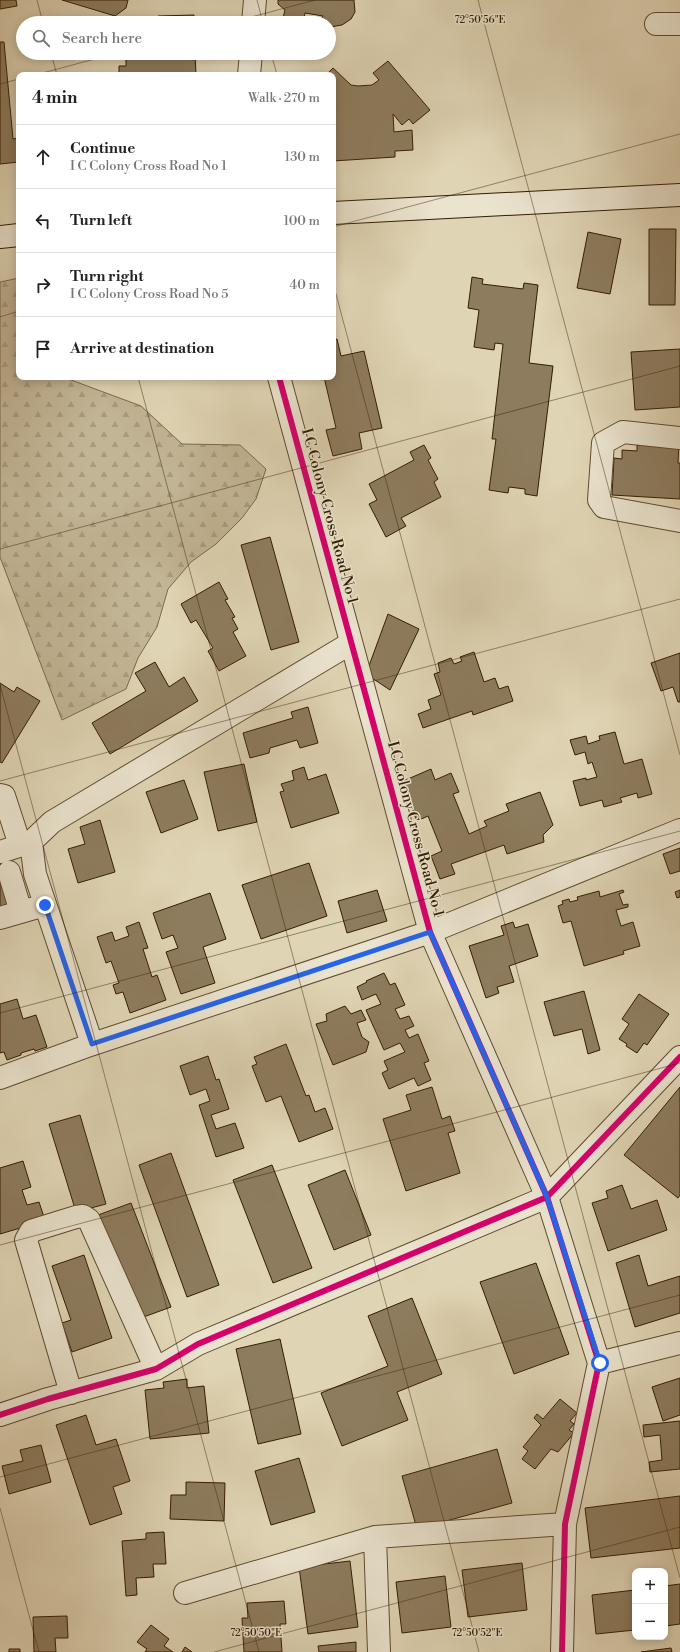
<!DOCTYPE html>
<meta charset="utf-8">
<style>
body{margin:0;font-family:"Libre Bodoni",serif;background:#f2f2f2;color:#222}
.controls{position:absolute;right:12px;bottom:12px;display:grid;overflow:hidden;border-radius:8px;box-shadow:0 2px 10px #0003}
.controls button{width:36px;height:36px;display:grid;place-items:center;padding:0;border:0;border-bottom:1px solid #e0e0e0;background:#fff;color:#222;font:20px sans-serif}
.stop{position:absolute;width:12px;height:12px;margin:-9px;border:3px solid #2563eb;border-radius:50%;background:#fff}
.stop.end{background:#2563eb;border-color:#fff;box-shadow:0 1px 4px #0008}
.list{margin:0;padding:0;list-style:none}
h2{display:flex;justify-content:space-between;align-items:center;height:52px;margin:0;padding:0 16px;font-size:17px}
h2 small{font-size:13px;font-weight:400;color:#767676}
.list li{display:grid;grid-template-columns:26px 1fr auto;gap:12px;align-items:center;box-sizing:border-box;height:64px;padding:0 16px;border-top:1px solid #e0e0e0}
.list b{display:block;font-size:15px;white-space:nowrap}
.list p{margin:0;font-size:13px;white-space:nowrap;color:#767676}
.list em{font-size:13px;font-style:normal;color:#767676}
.icon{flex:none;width:22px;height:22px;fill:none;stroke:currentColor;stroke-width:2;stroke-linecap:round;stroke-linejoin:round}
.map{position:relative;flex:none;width:680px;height:1652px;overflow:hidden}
.search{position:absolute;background:#fff;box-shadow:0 2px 10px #0003;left:16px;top:16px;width:320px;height:44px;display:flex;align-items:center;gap:10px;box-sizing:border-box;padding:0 14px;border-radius:22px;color:#767676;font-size:15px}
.panel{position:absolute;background:#fff;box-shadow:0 2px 10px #0003;left:16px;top:72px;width:320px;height:308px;border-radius:8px}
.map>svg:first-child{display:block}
.forest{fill:url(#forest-firs);stroke:#7b694a}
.building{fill:#8d7c5e;stroke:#341d00}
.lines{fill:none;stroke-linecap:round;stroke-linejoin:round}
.street-casing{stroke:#5f4b2d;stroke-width:24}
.secondary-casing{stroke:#341d00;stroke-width:24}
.street{stroke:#eae3ce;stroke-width:22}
.secondary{stroke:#eae3ce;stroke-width:22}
.cycleway-casing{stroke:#eae3ce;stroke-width:8}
.cycleway{stroke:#d6006c;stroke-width:6}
.route{stroke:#2563eb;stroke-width:5}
.ticks{fill:none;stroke:#341d00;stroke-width:1;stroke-opacity:0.45}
.labels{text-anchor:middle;stroke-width:3;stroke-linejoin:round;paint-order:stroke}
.street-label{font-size:15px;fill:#341d00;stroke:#eae3ce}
.ticks-label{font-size:10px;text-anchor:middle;fill:#341d00;stroke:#eae3ce;stroke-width:3;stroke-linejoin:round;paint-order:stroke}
</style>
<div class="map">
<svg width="680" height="1652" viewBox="0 0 680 1652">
<defs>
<pattern id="forest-firs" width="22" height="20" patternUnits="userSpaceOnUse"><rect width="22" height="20" fill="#c2b595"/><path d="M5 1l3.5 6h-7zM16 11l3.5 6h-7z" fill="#a79b7f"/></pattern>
</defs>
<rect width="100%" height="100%" fill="#dfd4b4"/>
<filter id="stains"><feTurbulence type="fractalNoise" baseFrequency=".005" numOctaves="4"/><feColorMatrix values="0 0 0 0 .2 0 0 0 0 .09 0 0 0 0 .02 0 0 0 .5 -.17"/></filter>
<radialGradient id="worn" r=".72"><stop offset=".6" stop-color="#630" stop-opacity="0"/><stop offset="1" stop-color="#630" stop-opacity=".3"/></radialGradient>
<path class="forest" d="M19 278V377H63L141 406 182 444 240 445 266 469 256 499 242 518 216 544 191 562 168 589 157 627 138 658 126 689 62 720 0 557V282Z"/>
<path class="building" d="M0 0H16L17 6 0 9Z
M62 0H128L126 8 115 16Z
M278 0H354L355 12 351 19 342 25 330 27 329 23 320 21 323 16 305 13 303 23H291L283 18 285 10 278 4Z
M194 15V23H141V22L158 21V16Z
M0 42H4L13 139 19 138V162L0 164Z
M126 53H195L196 75H119V66H126Z
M388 61 430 110 413 124 409 119 402 125 393 114 394 132 412 130 413 150 395 151V157L333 161V75H326L333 68 351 85 358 86 372 85 379 80 373 73Z
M649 229H676L675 305H649Z
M588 232 621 239 610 294 577 288Z
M472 277 483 279 482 284 523 289 524 283 538 285 529 363 553 366 537 496 525 494V489L509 487 508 493 489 490 496 439H492L503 344 495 343 494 350 474 347 479 310 468 308Z
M337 339 341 356 364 351 382 428 359 433 362 449 333 456 326 430 336 428 324 377H333V340Z
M680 349V407L635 410 631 352Z
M679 443 678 463H680V499L612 495 614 458 622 459V450L637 451V445L656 446Z
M424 445 431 458 428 460 438 479 434 482 441 497 401 518 406 526 386 537 369 504 377 500 369 484 414 460 410 452Z
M270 537 299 642 271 650 241 545Z
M219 582 228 599 225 600 235 617 232 618 238 629 233 632 246 656 219 671 208 651 213 648 196 620 191 623 181 604Z
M388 614 419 629 390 690 366 674Z
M474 652 484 682 495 678 499 689 508 686 513 701 473 715 472 711 423 728 418 714 431 709 428 700 441 695 434 674 440 672 438 663 451 658 454 664 462 661 460 657Z
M680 653V702H678L673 687 661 691 651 663Z
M155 662 169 687 184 677 198 701 110 754 92 723 146 691 135 673Z
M0 683 14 692 17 687 40 701 2 763 0 762Z
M308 707 318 743 300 748 297 740 270 748 269 753 250 758 243 733 293 718 291 712Z
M615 732 624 764 642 759 652 794 638 798 637 793 620 798 622 802 604 807 602 800 580 806 573 781 586 778V780L597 777 592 762 588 764 585 752 575 755 570 740 586 736 588 744 600 740 599 736Z
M244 764 257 822 218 831 204 772Z
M304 767 308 780 326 774 339 813 291 828 280 792 284 791 281 784 294 780 292 771Z
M431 769 435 780 451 773 459 792 453 794 469 834 487 826 484 821 509 811 506 804 540 792 553 825 543 835 544 842 507 854 504 845 451 864 455 874 440 879 431 856 442 851 428 816 417 821 401 782Z
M184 780 198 819 161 833 146 792Z
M100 820 115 872 78 883 68 849 85 844 80 827Z
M680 848V871L670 874 663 854Z
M309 863 327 916 261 939 242 885Z
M0 872 14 912 0 916Z
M377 890 387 921 347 933 338 901Z
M623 890 624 892 619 894 623 905 628 904V907L616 910 621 926 633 922 640 946 623 951 624 954 584 966 571 921 563 923 558 906 563 904 562 901 569 899 570 902 578 900 577 897 599 891 600 897Z
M680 890V897L677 898 675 892Z
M210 893 226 939 203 947 215 983 181 994 166 952 178 948 173 935 162 939 153 913Z
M139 922 148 948 143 949 152 977 157 975 166 1000 130 1013 123 992 116 994 113 985 119 983 111 961 106 963 97 937 112 932 115 941 129 936 126 927Z
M513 922 515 928 528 924 538 956 509 966 514 982 497 987 499 993 486 998 469 946 504 935 501 926Z
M384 973 390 985 395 983 405 1005 395 1009 400 1019 409 1016 414 1026 405 1030 409 1038 418 1034 429 1061 424 1063 431 1080 418 1086 414 1078 389 1089 382 1073 388 1070 384 1061 405 1052 400 1043 384 1050 366 1010 381 1004 376 994 362 1000 357 987 367 982 366 981Z
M584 991 600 1050 588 1054 582 1029 554 1036 544 1002Z
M639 994 669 1014 647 1045 644 1043 637 1053 626 1046 627 1044 619 1039 629 1024 622 1019Z
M17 999 23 1019 36 1015 47 1047 35 1051 34 1049 21 1053V1055L7 1060 4 1052 0 1053V1004Z
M345 1006 351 1014 361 1010 366 1020 357 1023 362 1037 369 1042 366 1052 333 1065 316 1024 327 1021 326 1014Z
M286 1044 306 1096 309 1095 315 1112 325 1108 333 1129 299 1142 281 1096 266 1102 252 1066 257 1064 254 1057Z
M208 1056 216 1080 219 1079 229 1109 211 1115 216 1129 235 1123 244 1148 216 1157 199 1105 210 1101 206 1089 190 1095 180 1066Z
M432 1087 442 1119 450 1116 455 1131 448 1133 460 1173 406 1191 383 1119 411 1110 406 1095Z
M680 1087V1195L678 1198 624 1155Z
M80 1115 106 1204 76 1212 49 1124Z
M171 1153 219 1285 187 1297 139 1165Z
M23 1161 31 1187 22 1190 27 1205 39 1202 46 1223 27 1226 0 1234V1168Z
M272 1165 312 1268 273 1283 233 1180Z
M345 1170 371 1235 334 1250 308 1185Z
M622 1185 631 1209 657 1200 667 1230 608 1251 592 1203 608 1198 606 1191Z
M131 1203 171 1307 138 1319 98 1215Z
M84 1255 112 1338 72 1352 62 1323 71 1320 52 1266Z
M639 1255 648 1286 680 1276V1313L635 1327 616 1263Z
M536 1263 569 1354 514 1374 480 1282Z
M412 1298 442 1374 397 1392 408 1420 342 1446 321 1393 388 1366 368 1316Z
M280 1339 301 1434 258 1444 236 1349Z
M680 1378V1415L663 1421 652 1387Z
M187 1379V1388L204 1386 209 1433 150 1439 145 1390 164 1388 163 1382Z
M560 1399 577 1413 570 1421 574 1424 569 1430 574 1433 558 1452 551 1449 535 1469 522 1459 528 1451 523 1447 541 1425 534 1418 537 1414 543 1419Z
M86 1415 96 1445 116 1439 130 1481 113 1487 122 1514 90 1525 56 1425Z
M680 1421V1469L650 1472 649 1462 662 1460 660 1435 644 1437 643 1425Z
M41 1445 51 1482 9 1494 2 1466 23 1461 20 1450Z
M497 1449 512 1503 417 1529 402 1476Z
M299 1458 315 1512 271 1525 255 1471Z
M186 1482 225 1483 224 1521 170 1519 171 1495H186Z
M680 1496V1548L591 1558 585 1508Z
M164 1532 166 1564H153L154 1577 136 1578 137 1595 126 1596 122 1541 146 1539V1533Z
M350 1561 358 1627 308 1634 299 1567Z
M522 1563 527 1610 468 1617 462 1570Z
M445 1576 451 1627 402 1633 396 1582Z
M680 1584V1624L665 1626V1586Z
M635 1590V1630L596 1634 592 1595Z
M284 1601 286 1624H280L282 1652H244L242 1618H248L247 1603Z
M67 1616 68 1638H55L56 1652H34L33 1617Z
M151 1625 169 1639 164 1646 173 1652H145L147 1649 137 1642Z
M356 1642V1652H319L318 1646Z
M185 1647 192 1652H182Z
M671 1648 672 1652H641Z
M9 1649H20V1652H9Z"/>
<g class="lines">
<defs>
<path id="street" d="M253 23 255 0
M656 24H680
M249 75 251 53
M279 377 430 932 547 1197 599 1363 565 1524 562 1652
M680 438 623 432 603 443 599 500 604 507 680 521
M0 795 4 796 20 845
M0 852 31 842
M9 872 21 912
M0 918 45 905
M92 1044 35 874 31 842 52 822 351 643
M0 1078 90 1045 430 932 680 830
M599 1363 680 1343
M71 1393 26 1240 31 1231 76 1217 83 1216 89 1220 156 1369
M0 1415 48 1399 156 1369 198 1344 547 1197 680 1057
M185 1593 375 1537
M379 1652 375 1537 565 1524"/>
<path id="secondary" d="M333 213 680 195
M0 237 19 235"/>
</defs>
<use href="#street" class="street-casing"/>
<use href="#secondary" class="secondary-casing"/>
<use href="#street" class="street"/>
<use href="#secondary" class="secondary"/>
<defs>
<path id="cycleway" d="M279 377 430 932 547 1197 599 1363 565 1524 562 1652
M0 1415 48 1399 156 1369 198 1344 547 1197 680 1057"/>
</defs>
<use href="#cycleway" class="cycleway-casing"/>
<use href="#cycleway" class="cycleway"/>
</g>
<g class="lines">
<path class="route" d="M45 905 92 1044 430 932 547 1197 600 1363"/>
</g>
<path class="ticks" d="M37 0 43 23M257 0 263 23M478 0 680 755M229 23 315 0M51 53 57 75M271 53 277 75M35 75 117 53M0 84 19 79M333 227 680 134M333 283 680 1578M0 317 19 311M138 377 479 1652M0 549 680 366M0 685 259 1652M0 781 680 599M0 1013 680 831M0 1245 680 1063M0 1477 680 1295M0 1508 39 1652M214 1652 680 1527"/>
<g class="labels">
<g class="street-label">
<text transform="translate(330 516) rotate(75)" y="5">I C Colony Cross Road No 1</text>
<text transform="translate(416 829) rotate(75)" y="5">I C Colony Cross Road No 1</text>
</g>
</g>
<g class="ticks-label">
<text x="480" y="23">72°50'56"E</text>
<text x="256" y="1636">72°50'50"E</text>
<text x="477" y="1636">72°50'52"E</text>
</g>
<rect width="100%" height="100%" filter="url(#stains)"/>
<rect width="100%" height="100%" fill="url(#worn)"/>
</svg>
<div class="controls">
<button>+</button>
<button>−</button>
</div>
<div class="stop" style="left:600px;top:1363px"></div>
<div class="stop end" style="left:45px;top:905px"></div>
<div class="search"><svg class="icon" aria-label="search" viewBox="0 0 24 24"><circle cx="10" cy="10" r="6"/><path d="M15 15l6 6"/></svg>Search here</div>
<section class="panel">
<h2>4 min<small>Walk · 270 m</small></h2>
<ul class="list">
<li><svg class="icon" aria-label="ahead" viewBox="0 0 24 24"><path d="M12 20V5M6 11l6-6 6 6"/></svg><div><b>Continue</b><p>I C Colony Cross Road No 1</p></div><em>130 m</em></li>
<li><svg class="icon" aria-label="left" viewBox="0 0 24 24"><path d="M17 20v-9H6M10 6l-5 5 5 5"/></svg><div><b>Turn left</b></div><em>100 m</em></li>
<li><svg class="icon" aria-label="right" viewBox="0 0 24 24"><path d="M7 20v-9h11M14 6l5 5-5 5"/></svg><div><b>Turn right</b><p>I C Colony Cross Road No 5</p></div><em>40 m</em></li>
<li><svg class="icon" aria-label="arrive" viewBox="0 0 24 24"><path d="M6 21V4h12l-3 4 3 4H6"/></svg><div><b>Arrive at destination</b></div></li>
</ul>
</section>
</div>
